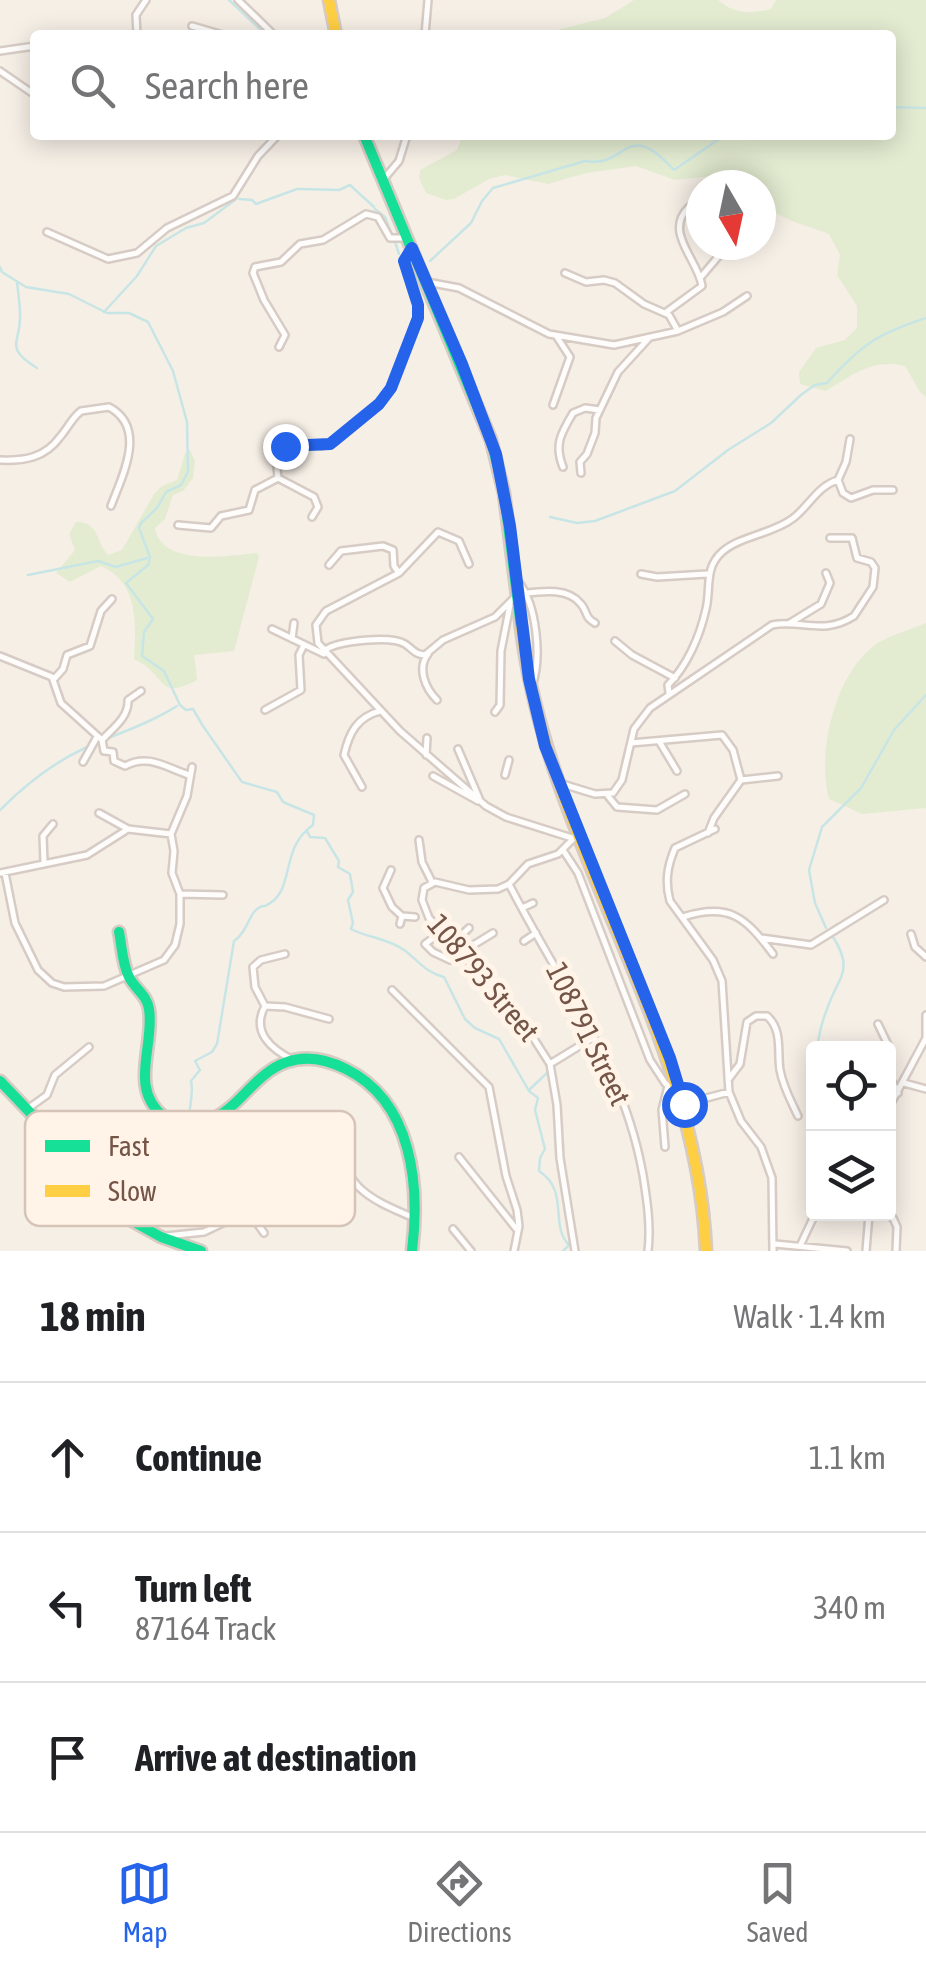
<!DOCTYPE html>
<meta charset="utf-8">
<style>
body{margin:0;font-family:"Asap Condensed",sans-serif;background:#f6f6f6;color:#202124}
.controls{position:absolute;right:30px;bottom:30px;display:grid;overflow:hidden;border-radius:10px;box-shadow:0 5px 25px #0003}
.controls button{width:90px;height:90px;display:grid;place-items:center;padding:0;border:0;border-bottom:2px solid #e0e0e0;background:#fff;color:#202124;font:50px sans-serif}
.compass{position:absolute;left:686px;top:170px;width:90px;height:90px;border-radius:50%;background:#fff;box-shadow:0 5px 25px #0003;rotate:171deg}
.stop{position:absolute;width:30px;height:30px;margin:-22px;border:8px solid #2563eb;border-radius:50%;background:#fff}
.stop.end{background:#2563eb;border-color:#fff;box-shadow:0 2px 10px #0008}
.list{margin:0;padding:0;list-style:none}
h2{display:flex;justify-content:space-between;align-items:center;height:130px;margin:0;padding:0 40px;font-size:42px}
h2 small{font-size:32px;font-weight:400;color:#757577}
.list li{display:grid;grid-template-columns:65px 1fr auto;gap:30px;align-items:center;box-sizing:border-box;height:150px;padding:0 40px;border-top:2px solid #e0e0e0}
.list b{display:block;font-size:38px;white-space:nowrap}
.list p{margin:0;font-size:32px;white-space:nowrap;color:#757577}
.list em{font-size:32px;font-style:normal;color:#757577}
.icon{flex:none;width:55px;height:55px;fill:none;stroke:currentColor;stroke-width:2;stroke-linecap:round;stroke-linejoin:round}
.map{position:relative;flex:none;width:926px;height:1251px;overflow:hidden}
.search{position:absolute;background:#fff;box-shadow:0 5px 25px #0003;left:30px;right:30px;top:30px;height:110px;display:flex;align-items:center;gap:25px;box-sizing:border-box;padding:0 35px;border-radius:10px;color:#757577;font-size:38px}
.sheet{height:580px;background:#fff}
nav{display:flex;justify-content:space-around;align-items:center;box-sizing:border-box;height:140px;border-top:2px solid #e0e0e0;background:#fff;font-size:28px;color:#757577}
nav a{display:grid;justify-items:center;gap:5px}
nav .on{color:#2563eb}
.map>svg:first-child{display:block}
.green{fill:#e3ecd1}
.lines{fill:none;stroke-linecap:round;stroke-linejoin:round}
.stream{stroke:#c8e5e6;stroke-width:2.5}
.street-casing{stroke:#d7ccc5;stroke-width:10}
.fast-casing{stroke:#d7cbc3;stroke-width:15}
.slow-casing{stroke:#d7cbc3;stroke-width:15}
.street{stroke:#fefdfb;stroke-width:5}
.fast{stroke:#16e098;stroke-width:10}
.slow{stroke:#ffcf43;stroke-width:10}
.route{stroke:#2563eb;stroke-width:12}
.labels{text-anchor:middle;stroke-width:10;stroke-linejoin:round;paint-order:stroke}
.street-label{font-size:30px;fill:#745547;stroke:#fff4e7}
.key{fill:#fff4e7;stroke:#d5c4b7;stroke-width:2.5}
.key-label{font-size:28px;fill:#745547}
</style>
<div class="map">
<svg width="926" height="1251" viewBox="0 0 926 1251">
<rect width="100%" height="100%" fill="#f6efe6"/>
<path class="green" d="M634 0H718C734 14 751 14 771 9L776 0H926V397L920 392 905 366C873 358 852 375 826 391L800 384 799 372 816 348 845 340 857 328V306L837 275 840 255 829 234C803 223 761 219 761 185H746L721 175 675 180 636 166 586 173 548 184 505 175 489 179 454 199 446 200 426 193 419 178 420 170 457 150 463 135H891V35H537L605 18Z
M190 450 195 461 193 478 183 491 173 495 165 519 155 528C161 567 229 556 257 553L259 557 234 651 194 655 197 680C156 702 167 674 134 659 136 624 139 583 101 566L70 582 56 573 75 550 69 534 76 522C99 521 96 542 108 555L122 550 154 494 162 486 177 480 185 453Z
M926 623V808L862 814 829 799C816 752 836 667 881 641 895 634 912 629 926 623Z"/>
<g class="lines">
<path class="stream" d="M229 0 266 35
M891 107 926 108
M299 189 339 190 350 185 374 207
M239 199 252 200 256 204 297 189
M375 209 385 217 392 235
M395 242 399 254
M430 261 471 223 482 201 493 188 585 161C628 169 625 116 674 170L722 137 758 139 771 135
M0 267 2 272 26 287 69 294 107 313H129L148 322 173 371 187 422 188 472 181 485 166 492 157 508 141 523 139 528 150 557 148 565 126 583 153 619 144 632 142 656 164 671 180 705 186 710 193 709 203 726 242 782 277 792 283 802 314 815 313 825C278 849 297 892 265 906
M17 282C18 291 20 306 20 313 22 343 2 346 37 368
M104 312 137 276 156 246 186 228 204 223 235 200
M550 517 577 523 595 521 675 491 728 450 771 423 802 394 815 385 827 383C861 345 877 334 926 318
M28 575 98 561 116 567 147 558
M0 810C24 786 51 764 83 749 115 734 147 725 177 706
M307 831 310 837 325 838 339 861 338 867 350 874 353 892 348 900 353 923 351 929C368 938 387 938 404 950 418 960 426 973 444 977L465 1019 475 1028 499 1039 529 1091 538 1098 535 1110 545 1149 540 1158 539 1171C570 1191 549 1225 569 1245L563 1251
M826 928 815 903 809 870 822 827 861 788 894 730 926 695
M817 1048C819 1035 822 1021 827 1009 838 976 856 971 831 934
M530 1089 547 1073
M189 1120C189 1107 194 1093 191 1081L200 1070 195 1061 212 1052 217 1044 234 941C248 933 249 909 263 906
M812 1144 814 1093
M172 1200 176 1168 188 1131"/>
<defs>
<path id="street" d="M238 0 274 35
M192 26 223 35
M137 35 136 15 146 0
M425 35 428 0
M0 51 35 46
M0 71 35 95
M383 180 399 161 407 135
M47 232 108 259 137 253 167 228 233 196 258 156 278 135
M565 273 586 282 604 280 615 283 644 304 669 315 678 331
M701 277 728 245
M427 282 459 288 549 334 614 345 678 331 723 312 747 296
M665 313 702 286C698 259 663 232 689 207
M279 347 285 335 264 300 253 273 255 267 281 262 300 244 323 240 366 214 378 217 390 238H401L406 234
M553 405 570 357 557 337
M0 460C24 461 45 458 60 437 68 428 71 419 81 411L109 407C148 428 122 476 111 506
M563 467C554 445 561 433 573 413L585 408 600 410
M581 473 580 462 587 454 595 433 596 418 618 372 649 338
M278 478 314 497 318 507 312 517
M838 480 843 493 851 498 873 490H893
M178 525 211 528 221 516 249 510 255 490 278 478 276 456 282 448 294 444 322 446 335 442 379 405 391 388 418 318 417 301 404 261 412 249
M469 564 459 541 438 532 399 573 326 611 316 625 318 643 400 731 486 806 506 817 572 838
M329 565 341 551 383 546 393 550 394 566 399 573
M641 574 657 577 707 574
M518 581C537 605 542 658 532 686
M790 623 821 604 830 583 826 573
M272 629 324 654
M292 639 294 623
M615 641 632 655 675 678
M325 650C338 641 391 635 405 644 414 650 414 654 425 655L443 640 495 617 518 594C538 592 567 586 581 604 588 612 584 617 595 623
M428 654C417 668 425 688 437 700
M0 656 52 677 61 703 102 740 104 751 113 752 114 761 125 766C148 753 167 768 189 775
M55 678 63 669 67 655 90 646 101 611 112 599
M669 693 668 685C687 666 700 636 706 609 711 589 704 568 722 552 740 536 772 534 792 519 808 508 817 486 838 480L846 462 850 439
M265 710 301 690 299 655 304 645
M495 712 500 705 501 651 510 605
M102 740C113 728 129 717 128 700L141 691
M659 741 677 771
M631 743 722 735 733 750 741 780
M458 749 479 798
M426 755 427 738
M83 762 97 737
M505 775 509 760
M433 776 478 801
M559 783 595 794 613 793 622 780 634 729 650 708 772 625C801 619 823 636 854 616L873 587 875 568 871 562 857 558 852 538H830
M362 787 344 755C349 733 357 717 380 711
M608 796 617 807 657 810 685 794
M99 813 128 829 171 834 187 796 192 767
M715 829 675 848C667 867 665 882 670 901L713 960 722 981 729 1092 741 1121 761 1147 772 1178 773 1251
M708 833 714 818 741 780 778 776
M419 840 422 862 432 882
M563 850 578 873 650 1060 665 1083 681 1098
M44 862 43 836 53 824
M391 870 383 888 392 907 402 916
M0 873 87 855 128 829
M5 873 15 923 38 970 52 983 64 987 104 986 164 960 175 945 180 924V894L172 873 174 851 171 834
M509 884C559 983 623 1062 643 1175 647 1200 651 1226 648 1251
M180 894 223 895
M522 908 533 903
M683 917C730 902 746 918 773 954
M400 924 402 916 415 917
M441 932 425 944 433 952 450 960 463 954
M911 934 915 947 926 957
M761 938 811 945 884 900
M524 941 536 933
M453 943 469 928
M285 954 261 960 253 967 255 987 265 1006 285 1007 329 1019
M466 957 471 952 470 947 493 933
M392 990 489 1087 506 1176 517 1210 519 1226 514 1251
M265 1006C251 1032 271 1049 293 1060
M926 1015V1038
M878 1024 889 1047 891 1080 898 1093
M550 1064 594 1037
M728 1080 740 1064 747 1022 756 1016H767C783 1030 777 1052 780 1070 783 1087 791 1101 798 1116
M904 1083 926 1089
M684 1104 729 1092
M888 1109 926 1038
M26 1110 47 1095 55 1075 89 1047
M665 1147 662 1110 668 1086
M459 1157 518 1231
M285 1190 300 1214
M249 1212 264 1233
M880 1214 893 1218 897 1227 896 1251
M453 1229 471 1251
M166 1236 204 1232 267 1202 285 1190 304 1157 321 1149C343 1154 346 1177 362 1190 377 1203 396 1210 414 1218
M775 1244 847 1251
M800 1246 815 1214
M575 1251 560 1158 557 1105 550 1064 520 1017 429 918 422 900 424 888 435 882 469 890 498 889 509 884 528 864 558 854 578 834
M866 1251 869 1214"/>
<path id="fast" d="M364 135 491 440 504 493 521 627
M119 932C122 946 122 963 129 977 135 989 147 995 149 1009 155 1046 128 1088 164 1117 177 1127 194 1127 208 1121 240 1109 254 1073 287 1062 307 1055 328 1060 346 1069 413 1102 420 1186 412 1251
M0 1081 134 1222 161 1237 201 1251"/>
<path id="slow" d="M329 0 336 35
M521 627C547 846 697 1029 706 1251"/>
</defs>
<use href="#street" class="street-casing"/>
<use href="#fast" class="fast-casing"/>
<use href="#slow" class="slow-casing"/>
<use href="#street" class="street"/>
<use href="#fast" class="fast"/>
<use href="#slow" class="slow"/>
</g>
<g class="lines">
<path class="route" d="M285 446 330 444 379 404 391 388 418 318V305L404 261 412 248 462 364 496 454 510 526 529 679 545 746 670 1058 684 1104"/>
</g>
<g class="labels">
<g class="street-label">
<text transform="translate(483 978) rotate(50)" y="10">108793 Street</text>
<text transform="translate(588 1034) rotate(64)" y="10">108791 Street</text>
</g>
</g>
<rect x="25" y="1111" width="330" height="115" rx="15" class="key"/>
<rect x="45" y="1140" width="45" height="12" fill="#16e098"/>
<rect x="45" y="1185" width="45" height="12" fill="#ffcf43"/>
<g class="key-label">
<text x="108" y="1156">Fast</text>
<text x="108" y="1201">Slow</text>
</g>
</svg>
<div class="controls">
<button><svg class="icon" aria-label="locate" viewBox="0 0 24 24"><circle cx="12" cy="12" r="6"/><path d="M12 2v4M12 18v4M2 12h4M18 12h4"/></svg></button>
<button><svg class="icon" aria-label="layers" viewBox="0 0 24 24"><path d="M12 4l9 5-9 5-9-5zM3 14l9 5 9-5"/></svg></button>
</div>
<svg class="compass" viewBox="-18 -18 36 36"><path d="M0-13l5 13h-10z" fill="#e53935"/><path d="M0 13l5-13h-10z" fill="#757577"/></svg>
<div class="stop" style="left:684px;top:1104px"></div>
<div class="stop end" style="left:285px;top:446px"></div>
<div class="search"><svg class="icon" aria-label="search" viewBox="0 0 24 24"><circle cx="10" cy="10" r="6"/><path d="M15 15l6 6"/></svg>Search here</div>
</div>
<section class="sheet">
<h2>18 min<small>Walk · 1.4 km</small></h2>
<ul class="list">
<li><svg class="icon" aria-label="ahead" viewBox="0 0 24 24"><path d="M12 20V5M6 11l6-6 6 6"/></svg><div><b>Continue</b></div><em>1.1 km</em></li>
<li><svg class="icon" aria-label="left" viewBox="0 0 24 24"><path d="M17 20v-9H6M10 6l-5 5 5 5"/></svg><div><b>Turn left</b><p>87164 Track</p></div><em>340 m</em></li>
<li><svg class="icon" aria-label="arrive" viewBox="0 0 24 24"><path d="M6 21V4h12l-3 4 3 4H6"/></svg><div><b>Arrive at destination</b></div></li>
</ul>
</section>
<nav>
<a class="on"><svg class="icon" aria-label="map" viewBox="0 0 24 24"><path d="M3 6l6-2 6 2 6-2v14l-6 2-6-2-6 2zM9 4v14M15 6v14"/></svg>Map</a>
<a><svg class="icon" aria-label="directions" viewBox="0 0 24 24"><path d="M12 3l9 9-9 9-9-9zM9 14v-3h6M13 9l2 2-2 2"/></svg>Directions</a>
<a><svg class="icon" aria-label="saved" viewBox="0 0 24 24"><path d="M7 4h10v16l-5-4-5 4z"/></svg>Saved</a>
</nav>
